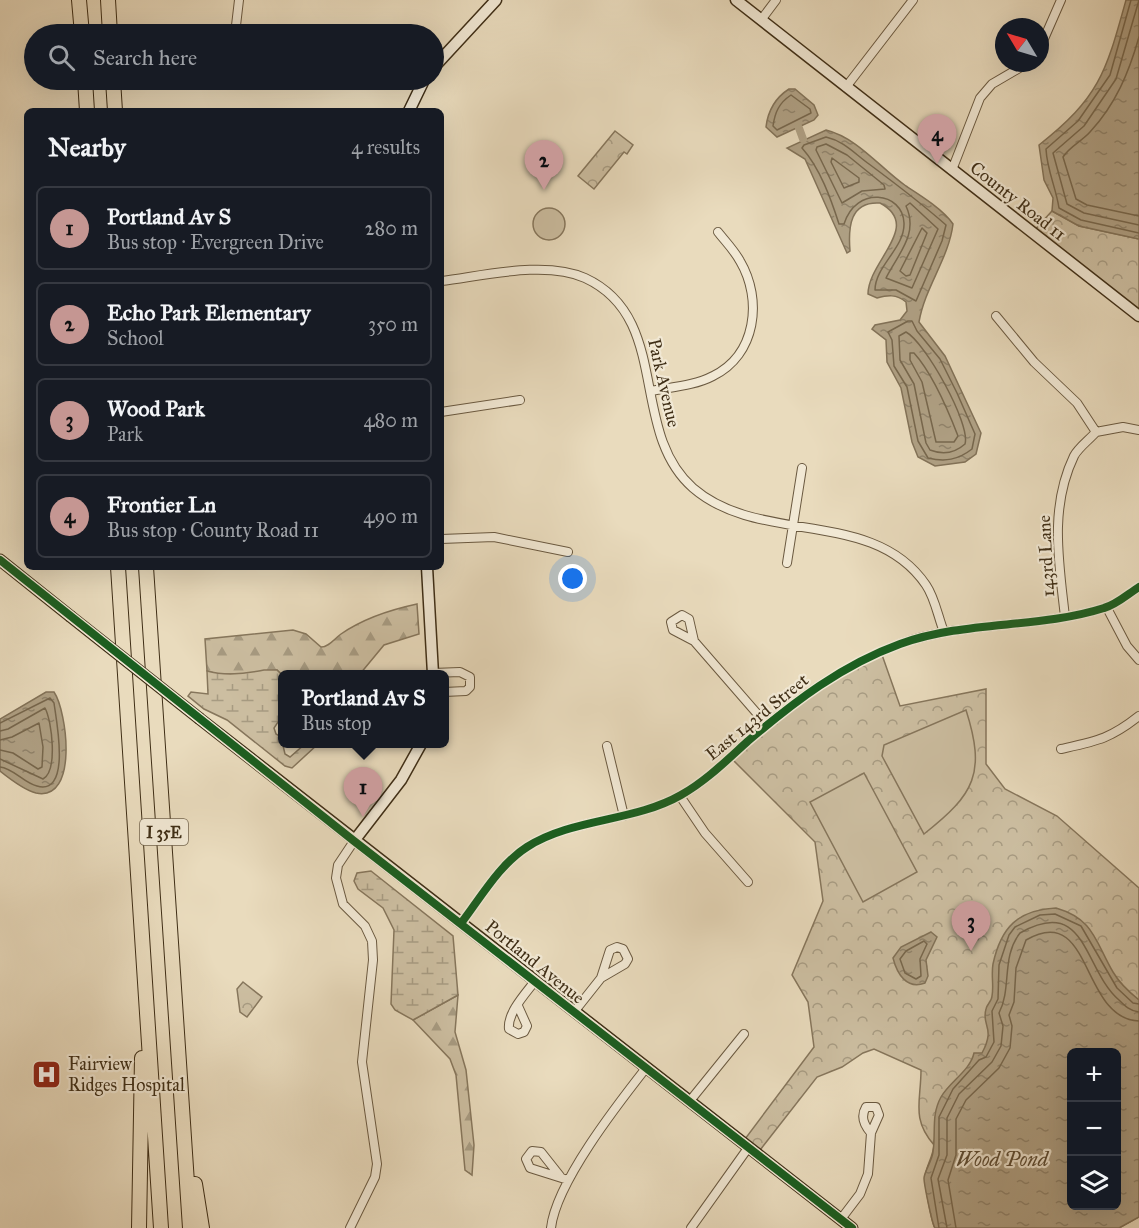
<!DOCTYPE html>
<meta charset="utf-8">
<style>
body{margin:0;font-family:"IM FELL Great Primer",serif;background:#242831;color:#f1f3f6}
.controls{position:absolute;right:18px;bottom:18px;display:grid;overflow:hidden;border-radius:9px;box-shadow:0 6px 24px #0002}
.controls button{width:54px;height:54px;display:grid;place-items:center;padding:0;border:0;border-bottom:2px solid #363941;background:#171b24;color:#f1f3f6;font:30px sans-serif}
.compass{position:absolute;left:995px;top:18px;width:54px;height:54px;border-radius:50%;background:#171b24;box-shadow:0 6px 24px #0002;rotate:308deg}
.you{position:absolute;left:573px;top:579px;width:21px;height:21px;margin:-15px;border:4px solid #fff;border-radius:50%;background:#1a73e8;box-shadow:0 0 0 9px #1a73e833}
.badge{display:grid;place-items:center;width:39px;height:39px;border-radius:50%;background:#c59692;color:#111;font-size:20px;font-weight:700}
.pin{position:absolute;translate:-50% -50px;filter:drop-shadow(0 2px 3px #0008)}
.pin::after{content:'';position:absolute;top:32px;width:21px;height:18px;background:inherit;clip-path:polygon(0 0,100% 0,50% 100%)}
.popup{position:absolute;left:278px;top:670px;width:171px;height:78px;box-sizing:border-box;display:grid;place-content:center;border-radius:9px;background:#171b24;filter:drop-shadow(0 2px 4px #0005);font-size:20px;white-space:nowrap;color:#9ea1a6}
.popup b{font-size:22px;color:#f1f3f6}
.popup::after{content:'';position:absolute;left:50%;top:100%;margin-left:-12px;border:12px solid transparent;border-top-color:#171b24}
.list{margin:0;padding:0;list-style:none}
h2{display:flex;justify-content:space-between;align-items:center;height:78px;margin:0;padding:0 24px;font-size:26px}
h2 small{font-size:20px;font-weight:400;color:#9ea1a6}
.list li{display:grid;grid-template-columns:39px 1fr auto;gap:18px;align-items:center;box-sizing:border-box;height:84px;margin:0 12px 12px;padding:0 12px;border:2px solid #363941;border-radius:9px}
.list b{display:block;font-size:22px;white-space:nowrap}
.list p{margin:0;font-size:20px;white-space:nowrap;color:#9ea1a6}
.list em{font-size:20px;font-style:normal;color:#9ea1a6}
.icon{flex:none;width:33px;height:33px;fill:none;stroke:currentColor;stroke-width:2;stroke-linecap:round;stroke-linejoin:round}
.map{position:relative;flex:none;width:1139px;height:1228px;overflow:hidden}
.search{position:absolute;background:#171b24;box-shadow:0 6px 24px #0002;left:24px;top:24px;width:420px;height:66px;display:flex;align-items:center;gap:15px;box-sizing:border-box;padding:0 21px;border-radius:33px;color:#9ea1a6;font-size:22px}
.panel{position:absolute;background:#171b24;box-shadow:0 6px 24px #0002;left:24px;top:108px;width:420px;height:462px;border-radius:9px}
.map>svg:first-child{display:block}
.forest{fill:url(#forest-firs);stroke:#86765c;stroke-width:1.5}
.wetland{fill:url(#wetland-marsh);stroke:#86765c;stroke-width:1.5}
.park{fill:url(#park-crowns);stroke:#86765c;stroke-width:1.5;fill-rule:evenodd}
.garden{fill:#ccbea1;stroke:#86765c;stroke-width:1.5}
.water{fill:url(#water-ripples);stroke:#827258;stroke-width:1.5;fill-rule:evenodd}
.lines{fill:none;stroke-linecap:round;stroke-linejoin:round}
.shore{stroke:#77674d;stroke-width:1.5}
.canal{stroke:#afa084;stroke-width:8}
.street-casing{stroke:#6a5940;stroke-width:10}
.secondary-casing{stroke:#3f2e16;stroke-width:13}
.highway-casing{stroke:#3f2e16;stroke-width:16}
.street{stroke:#f1e8d4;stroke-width:8}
.secondary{stroke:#f1e8d4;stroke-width:10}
.highway{stroke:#e9dbbd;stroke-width:14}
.secondary-bridge-casing{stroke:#3f2e16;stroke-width:13;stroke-linecap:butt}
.secondary-bridge{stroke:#f1e8d4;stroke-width:10}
.cycleway-casing{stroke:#f1e8d4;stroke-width:11}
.cycleway{stroke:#1b5e20;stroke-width:8}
.labels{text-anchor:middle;stroke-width:4.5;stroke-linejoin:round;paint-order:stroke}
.shield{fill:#f1e8d4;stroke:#74664f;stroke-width:1.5}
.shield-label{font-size:16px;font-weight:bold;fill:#3f2e16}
.street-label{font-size:18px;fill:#3f2e16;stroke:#f1e8d4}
.poi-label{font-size:18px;fill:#3f2e16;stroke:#f1e8d4;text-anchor:start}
.water-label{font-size:20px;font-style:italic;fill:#5b4a32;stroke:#f1e8d4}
</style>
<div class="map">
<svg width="1139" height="1228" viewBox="0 0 1139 1228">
<defs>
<pattern id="forest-firs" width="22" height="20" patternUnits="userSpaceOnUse" patternTransform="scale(1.5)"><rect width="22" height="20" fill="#ccbea1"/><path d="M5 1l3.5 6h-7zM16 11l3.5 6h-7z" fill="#a79b82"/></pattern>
<pattern id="wetland-marsh" width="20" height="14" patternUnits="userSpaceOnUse" patternTransform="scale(1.5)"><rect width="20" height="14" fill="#ccbea1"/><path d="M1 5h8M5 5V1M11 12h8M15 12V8" fill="none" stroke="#a79b82"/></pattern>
<pattern id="park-crowns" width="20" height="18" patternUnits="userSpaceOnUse" patternTransform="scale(1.5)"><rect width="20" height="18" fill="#ccbea1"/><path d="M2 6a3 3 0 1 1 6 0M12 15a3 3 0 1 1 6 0" fill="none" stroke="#a79b82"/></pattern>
<pattern id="water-ripples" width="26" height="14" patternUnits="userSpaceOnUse" patternTransform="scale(1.5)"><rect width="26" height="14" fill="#afa084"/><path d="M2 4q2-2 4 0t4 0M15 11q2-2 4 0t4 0" fill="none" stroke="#90836b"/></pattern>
</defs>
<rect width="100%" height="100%" fill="#e9dbbd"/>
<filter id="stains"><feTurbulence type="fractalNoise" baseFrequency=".00333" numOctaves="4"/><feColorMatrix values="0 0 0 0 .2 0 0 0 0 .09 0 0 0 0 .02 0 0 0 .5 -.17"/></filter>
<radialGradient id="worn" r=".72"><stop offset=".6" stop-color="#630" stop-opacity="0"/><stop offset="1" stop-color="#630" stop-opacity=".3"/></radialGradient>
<path class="forest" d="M417 604 419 634 384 645 360 674 282 675 277 670 248 674H218L207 671 205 639 293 630 306 634 321 647C329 647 334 639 341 634 364 618 389 610 417 604Z
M458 995 455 1032 466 1070 474 1145 472 1175 465 1170 456 1075 450 1059 413 1020Z"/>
<path class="wetland" d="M264 670H277L282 675V716L274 728 276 734 281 737 285 754 290 757 305 744H318L292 768 285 766 227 720 204 709 188 696 191 692 208 694 207 671C225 676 245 674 264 670Z
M371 871 453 936 458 995 413 1020 395 1010 391 1004 394 930 383 908 358 889 354 881 357 873Z"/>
<path class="park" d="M615 131 633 145 627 154 624 152 594 189 578 176Z
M1052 211 1079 226 1139 239V316L1032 233Z
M881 652 900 706 986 689V764L1005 789 1057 816 1139 888V1217L1119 1228H935C932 1224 924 1182 925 1177 926 1166 933 1157 934 1145 911 1119 921 1101 921 1070L874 1049 863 1053 842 1067 817 1077 757 1154 742 1143 814 1047 808 1002 792 975 823 901 815 842 730 757 807 693ZM1072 1052H1116V1206H1072Z
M243 982 262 997 247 1017 240 1012 237 989Z"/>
<path class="garden" d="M533 224a16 16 0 1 1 32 0a16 16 0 1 1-32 0Z
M966 710C986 773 975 794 924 834L882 756 884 745Z
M864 773 917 872 863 902 810 802Z"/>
<path class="water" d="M1126 0H1139V239L1079 226 1052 211 1053 198 1044 180 1039 145C1100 97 1106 72 1126 0Z
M789 89H795L814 105 818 115 814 120 777 137 766 127C768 110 775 98 789 89Z
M826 130C858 138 880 168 906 186 920 195 944 210 953 224 949 258 925 287 919 322L945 356 981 433 976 454 965 462 935 466 918 457 912 442 901 388 887 362 886 340 872 329 875 325 900 320 907 311 906 302C896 294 888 295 877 298L868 294C868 261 923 226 880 203 850 201 848 227 850 251L847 253 805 159 787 148Z
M46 692H54C67 711 79 802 36 793 24 790 10 779 0 771V719Z
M1056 908C1094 919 1095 941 1113 972 1120 984 1129 992 1139 1000V1217L1119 1228H935C932 1224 924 1184 924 1178 925 1170 932 1161 933 1152 936 1132 931 1115 941 1097 950 1081 970 1071 974 1053H982C996 1027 981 1026 986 1009 987 1004 992 1001 992 996 994 986 991 975 993 964 1001 927 1018 910 1056 908ZM1072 1052H1116V1206H1072Z
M931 932 937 937 926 960 928 976 925 983C907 990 897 974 893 958L901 947Z"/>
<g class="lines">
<path class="shore" d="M1131 0 1110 75 1078 121 1046 149C1047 170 1056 188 1059 208L1081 220 1139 233
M1139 0 1116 79 1084 126 1053 153 1067 204 1084 213 1139 225
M1139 37C1129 72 1116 104 1090 132 1082 141 1069 147 1063 157L1076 199 1087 205 1139 216
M791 95 810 109 811 113 777 130 773 126C775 112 779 103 791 95Z
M826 137C844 141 855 154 869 164 896 184 921 203 946 225L942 241 916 301 896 290H875C875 266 905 248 904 223 903 192 856 185 844 224H839C831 199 820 168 802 148L804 145Z
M826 144 847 155 884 185 885 189 862 191 842 203 816 150 817 147Z
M832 158 859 178V182L844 188 831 162Z
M910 203 938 229 912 288 886 278C898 254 919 234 906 206Z
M922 228 927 233 910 275 906 276 900 271Z
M908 321H912L917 331 940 359 957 393 975 434 972 449C958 460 945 462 928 458L918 441 907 387 894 366 892 340 888 332Z
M906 332C925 342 971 424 965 444 955 453 943 455 930 450L926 443 914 384 900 360 899 336Z
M910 353H914C933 374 948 410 958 436L954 442H936L922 382 910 360Z
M0 723 50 698 54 703C56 719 72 796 37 786 24 783 13 768 0 767
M0 731 8 729 45 708C52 721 58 771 43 779L0 759
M0 740 12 737 39 723 43 747 42 767 38 769 13 753 0 750
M924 941 927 944 920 959 921 976 916 979 905 973 900 959 906 951Z
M939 1228 931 1178 939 1155V1117L953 1089 979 1060 986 1057 994 1042 992 1011 998 999 999 965 1009 935 1015 927 1040 915 1055 914 1081 926 1117 988 1133 1003 1139 1004
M947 1228 938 1179 947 1155V1118L959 1094 992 1062 1001 1046 1003 1026 999 1013C1012 988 1001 957 1020 933 1087 895 1083 969 1119 1000 1125 1006 1130 1011 1139 1012
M956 1228 948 1180 956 1155V1119L966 1100 999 1068 1010 1048 1012 1026 1009 1015 1014 1002 1016 968 1026 940C1093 901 1080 1019 1139 1021"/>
<path class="canal" d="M799 128 803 139"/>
<defs>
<path id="street" d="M761 20 776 0
M235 34 239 0
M1040 48 1061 0
M846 87 913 0
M952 170 980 98 992 84 1028 63
M441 281C483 276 546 260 585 278 672 318 628 431 693 488 760 546 873 507 926 585 935 598 938 617 944 632
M996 316 1034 362 1077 403 1096 432
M651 391C671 387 694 386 713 376 756 355 763 300 740 261 734 250 725 241 718 232
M441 412 520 400
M1096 432 1123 427 1139 430
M441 539 494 537 568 552
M787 563 802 468
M1107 608 1127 646 1139 660
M1065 617C1059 562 1049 508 1074 456 1078 448 1089 440 1096 432
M694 641 673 630 671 622 682 615 689 619 694 641 767 725
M433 673 460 672 470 677V687L466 691 444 692
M607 746 624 816
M1061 749C1097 741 1110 739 1139 716
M680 796 705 833 748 882
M462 922C481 897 500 864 527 847 572 818 634 822 681 795 706 781 727 760 748 741 794 702 842 665 900 644 966 620 1038 629 1104 608 1116 605 1128 594 1139 587
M518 1006 527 1026 524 1032 518 1034 509 1029C507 1013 526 993 535 981
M574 1012 601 978 625 964 628 959 623 949 617 947 610 950 601 978
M689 1102 744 1034
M560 1176 541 1152 532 1151 526 1159 530 1168 568 1180
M841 1219 860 1194 868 1174 871 1133 879 1115 876 1107H866C860 1117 864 1125 871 1133
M350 1228 375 1177 377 1164 362 1062 373 960 372 941 365 926 343 904 336 878 338 865 354 841
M551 1228C556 1183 617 1105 646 1068
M691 1228 748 1148"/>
<path id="secondary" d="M736 0 1139 316
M434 67 496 0
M409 111 424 80
M0 560 70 616
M427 567 433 674
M200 719 852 1228
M354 841 401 780 421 744"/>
<path id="highway" d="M79 0 82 34
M108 0 110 34
M85 80 87 111
M113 80 115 111
M118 567 161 1228
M146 567 190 1228
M195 1184 202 1228
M139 1228 142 1058"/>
</defs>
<use href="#street" class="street-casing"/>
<use href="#secondary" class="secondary-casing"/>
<use href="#highway" class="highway-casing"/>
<use href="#street" class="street"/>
<use href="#secondary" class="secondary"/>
<use href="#highway" class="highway"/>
<defs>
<path id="secondary-bridge" d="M70 616 200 719"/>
</defs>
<use href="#secondary-bridge" class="secondary-bridge-casing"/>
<use href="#secondary-bridge" class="secondary-bridge"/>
<defs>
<path id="cycleway" d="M0 560 354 841 852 1228
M462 922C481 897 500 864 527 847 572 818 634 822 681 795 706 781 727 760 748 741 794 702 842 665 900 644 966 620 1038 629 1104 608 1116 605 1128 594 1139 587"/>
</defs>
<use href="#cycleway" class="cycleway-casing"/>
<use href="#cycleway" class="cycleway"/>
</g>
<defs>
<symbol id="hospital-square" viewBox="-11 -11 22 22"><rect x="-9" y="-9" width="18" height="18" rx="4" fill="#8f2418" stroke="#f1e8d4"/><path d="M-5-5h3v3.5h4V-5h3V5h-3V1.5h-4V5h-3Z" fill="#fff"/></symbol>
</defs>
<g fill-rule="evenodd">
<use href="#hospital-square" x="30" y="1058" width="33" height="33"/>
</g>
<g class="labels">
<rect class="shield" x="140" y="819" width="48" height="26" rx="4.5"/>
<g class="shield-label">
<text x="164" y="838">I 35E</text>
</g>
<g class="street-label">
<text transform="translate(1018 201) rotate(38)" y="6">County Road 11</text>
<text transform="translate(664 383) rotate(77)" y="6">Park Avenue</text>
<text transform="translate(1046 556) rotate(-93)" y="6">143rd Lane</text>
<text transform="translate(757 717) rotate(-39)" y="6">East 143rd Street</text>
<text transform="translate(535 962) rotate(39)" y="6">Portland Avenue</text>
</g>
<g class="poi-label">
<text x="68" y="1070">Fairview<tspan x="68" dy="21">Ridges Hospital</tspan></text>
</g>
<g class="water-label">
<text x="1002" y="1166">Wood Pond</text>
</g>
</g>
<rect width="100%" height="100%" filter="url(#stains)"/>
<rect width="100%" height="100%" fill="url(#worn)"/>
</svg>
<div class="controls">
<button>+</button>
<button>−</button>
<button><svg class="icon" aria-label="layers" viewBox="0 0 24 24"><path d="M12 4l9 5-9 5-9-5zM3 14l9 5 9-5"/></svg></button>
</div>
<svg class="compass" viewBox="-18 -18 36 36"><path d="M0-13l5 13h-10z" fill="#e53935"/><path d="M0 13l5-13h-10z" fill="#9ea1a6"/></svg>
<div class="you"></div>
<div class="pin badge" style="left:363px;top:817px">1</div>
<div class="popup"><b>Portland Av S</b>Bus stop</div>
<div class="pin badge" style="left:544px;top:190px">2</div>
<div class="pin badge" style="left:971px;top:951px">3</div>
<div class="pin badge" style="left:937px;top:164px">4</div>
<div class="search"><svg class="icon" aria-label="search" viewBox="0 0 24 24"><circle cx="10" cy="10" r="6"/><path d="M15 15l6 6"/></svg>Search here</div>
<section class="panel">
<h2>Nearby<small>4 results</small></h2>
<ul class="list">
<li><span class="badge">1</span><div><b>Portland Av S</b><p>Bus stop · Evergreen Drive</p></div><em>280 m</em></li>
<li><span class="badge">2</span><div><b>Echo Park Elementary</b><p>School</p></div><em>350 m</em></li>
<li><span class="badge">3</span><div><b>Wood Park</b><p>Park</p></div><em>480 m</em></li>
<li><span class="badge">4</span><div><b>Frontier Ln</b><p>Bus stop · County Road 11</p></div><em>490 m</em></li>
</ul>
</section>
</div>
